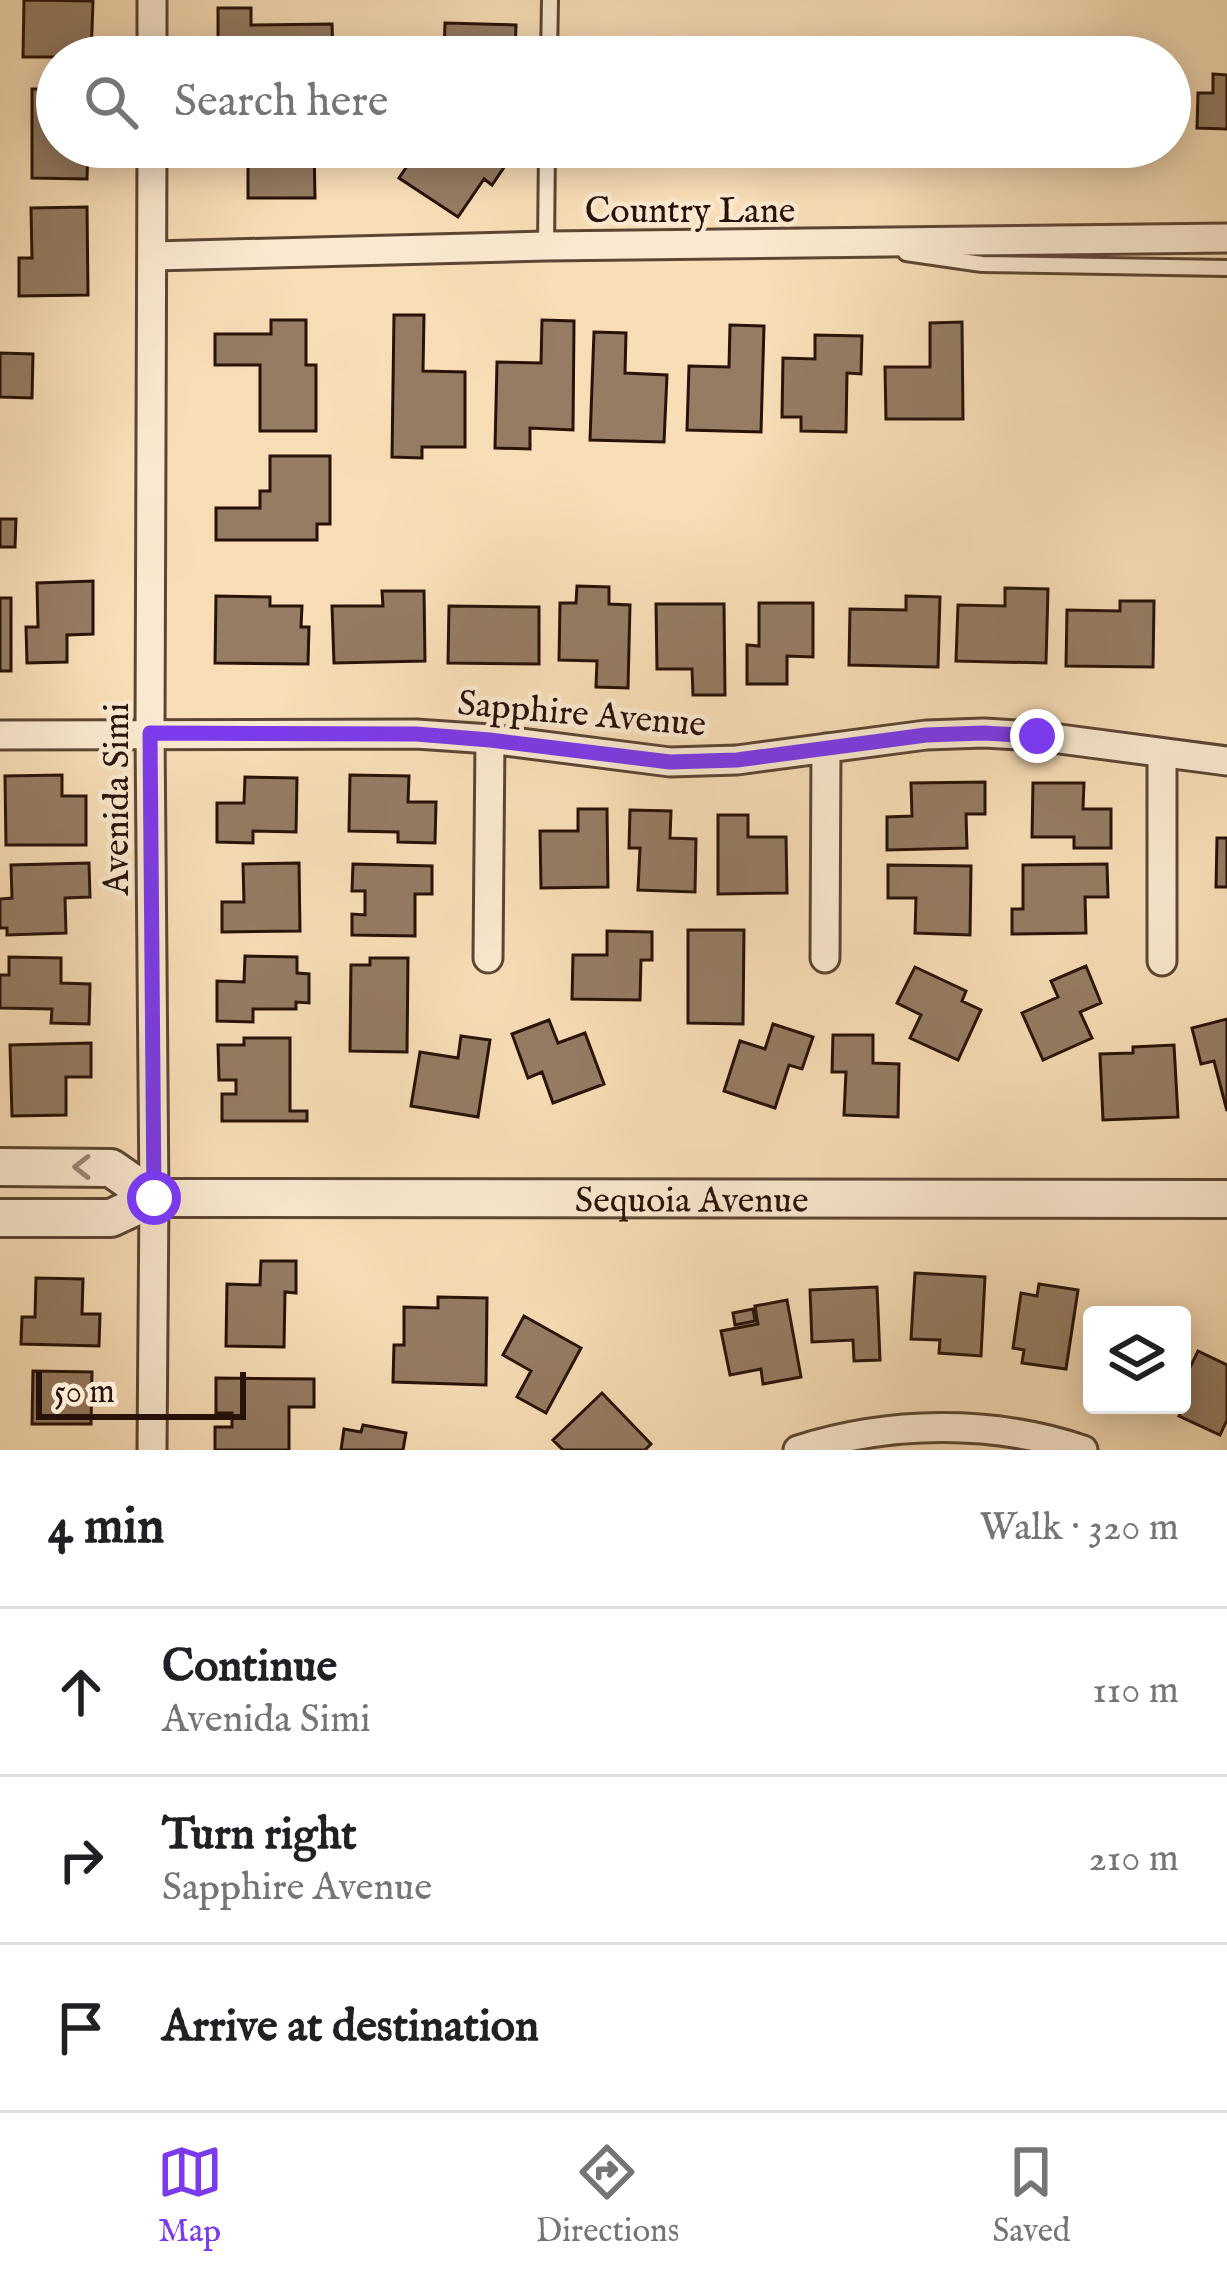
<!DOCTYPE html>
<meta charset="utf-8">
<style>
body{margin:0;font-family:"IM FELL English",serif;background:#f2f2f2;color:#202124}
.controls{position:absolute;right:36px;bottom:36px;display:grid;overflow:hidden;border-radius:12px;box-shadow:0 6px 30px #0003}
.controls button{width:108px;height:108px;display:grid;place-items:center;padding:0;border:0;border-bottom:3px solid #e0e0e0;background:#fff;color:#202124;font:60px sans-serif}
.scale{position:absolute;left:36px;bottom:30px;width:210px;box-sizing:border-box;padding-left:12px;border:6px solid #291209;border-top:0;font-size:33px;line-height:42px;white-space:nowrap;color:#291209;-webkit-text-stroke:9px #fae9d0;paint-order:stroke}
.stop{position:absolute;width:36px;height:36px;margin:-27px;border:9px solid #7c3aed;border-radius:50%;background:#fff}
.stop.end{background:#7c3aed;border-color:#fff;box-shadow:0 3px 12px #0008}
.list{margin:0;padding:0;list-style:none}
h2{display:flex;justify-content:space-between;align-items:center;height:156px;margin:0;padding:0 48px;font-size:51px}
h2 small{font-size:39px;font-weight:400;color:#757577}
.list li{display:grid;grid-template-columns:78px 1fr auto;gap:36px;align-items:center;box-sizing:border-box;height:168px;padding:0 48px;border-top:3px solid #e0e0e0}
.list b{display:block;font-size:45px;white-space:nowrap}
.list p{margin:0;font-size:39px;white-space:nowrap;color:#757577}
.list em{font-size:39px;font-style:normal;color:#757577}
.icon{flex:none;width:66px;height:66px;fill:none;stroke:currentColor;stroke-width:2;stroke-linecap:round;stroke-linejoin:round}
.map{position:relative;flex:none;width:1227px;height:1450px;overflow:hidden}
.search{position:absolute;background:#fff;box-shadow:0 6px 30px #0003;left:36px;right:36px;top:36px;height:132px;display:flex;align-items:center;gap:30px;box-sizing:border-box;padding:0 42px;border-radius:66px;color:#757577;font-size:45px}
.sheet{height:660px;background:#fff}
nav{display:flex;justify-content:space-around;align-items:center;box-sizing:border-box;height:168px;border-top:3px solid #e0e0e0;background:#fff;font-size:33px;color:#757577}
nav a{display:grid;justify-items:center;gap:6px}
nav .on{color:#7c3aed}
.map>svg:first-child{display:block}
.building{fill:#957c63;stroke:#291209;stroke-width:3}
.lines{fill:none;stroke-linecap:round;stroke-linejoin:round}
.service-casing{stroke:#5d4534;stroke-width:20}
.minor-casing{stroke:#5d4534;stroke-width:33}
.tertiary-casing{stroke:#5d4534;stroke-width:42}
.service{stroke:#fae9d0;stroke-width:14}
.minor{stroke:#fae9d0;stroke-width:27}
.tertiary{stroke:#fae9d0;stroke-width:36}
.oneway{stroke:#9c8876}
.route{stroke:#7c3aed;stroke-width:15}
.labels{text-anchor:middle;stroke-width:9;stroke-linejoin:round;paint-order:stroke}
.street-label{font-size:36px;fill:#291209;stroke:#fae9d0}
</style>
<div class="map">
<svg width="1227" height="1450" viewBox="0 0 1227 1450">
<rect width="100%" height="100%" fill="#f8ddb6"/>
<filter id="stains"><feTurbulence type="fractalNoise" baseFrequency=".00167" numOctaves="4"/><feColorMatrix values="0 0 0 0 .2 0 0 0 0 .09 0 0 0 0 .02 0 0 0 .5 -.17"/></filter>
<radialGradient id="worn" r=".72"><stop offset=".6" stop-color="#630" stop-opacity="0"/><stop offset="1" stop-color="#630" stop-opacity=".3"/></radialGradient>
<path class="building" d="M24 0 93 1 91 57H23Z
M218 8H251V25L332 24 333 57H244V47H218Z
M445 23 516 25 515 57H444Z
M587 40H613V49L637 50V57H587Z
M1213 74 1227 75V129L1197 128 1198 93H1213Z
M32 89H57V147H88L87 179 32 178Z
M208 147H314L315 198H248V159H208Z
M420 147H483L507 163 492 185 484 179 458 217 399 178Z
M87 207 88 295 19 296V258H32L31 208Z
M394 315H424L423 371 465 372V447H422V458L392 457Z
M271 320H306V365H316V431H260V365H215V334H271Z
M542 320 574 321 573 430 530 428V449L495 448 497 362 541 363Z
M962 322 963 419H886L885 367H930V323Z
M730 325 764 326 761 432 687 430 689 366 729 367Z
M594 332 626 333 625 373 667 375 664 442 590 440Z
M815 335 862 336 861 374 847 373 846 432 801 431V417H782L783 358 815 359Z
M0 353 33 354 32 398 0 397Z
M270 456H330V524H317V540H216V508H260V491H270Z
M0 519H16L15 547H0Z
M93 581V634L67 635V662L27 663 26 627H38L37 583Z
M577 586 609 587V604L630 605 628 688 596 687 597 661 559 660 560 603H576Z
M1005 588 1048 589 1046 663 956 661 958 605 1005 606Z
M382 591H424L425 661 334 663 332 606H383Z
M216 596 270 597V606H302L301 627H309L308 664 215 663Z
M906 596 940 597 938 667 849 665 850 609 906 610Z
M0 598H11V671H0Z
M1120 601H1154L1153 667 1066 666 1067 610 1120 611Z
M759 603H813V657L787 656V684H747V645L759 646Z
M656 604H724L725 695H693L692 669H657Z
M449 606 539 607V664L448 663Z
M62 775V796H86V845H6L5 776Z
M350 775 409 776 408 802H436L435 843 398 842V832L349 831Z
M245 777 297 778 296 832 253 831V843L217 842V803H244Z
M985 782V814H966L967 848 887 850V817L912 816 911 783Z
M1033 783H1084L1083 809H1111V848H1074V837H1032Z
M578 809H607L608 887 541 888 540 831H578Z
M630 810 671 811 670 838 696 839 695 892 638 890 640 848H629Z
M718 815H748V837H786L787 893 718 894Z
M1217 838H1227V887H1216Z
M89 863 90 897 65 898 66 933 7 935V928H0V899L12 898 11 865Z
M299 863 300 931 222 932V902H244L243 864Z
M353 864 432 866V894H415V936L352 935V914L365 915V891H352Z
M1107 864 1108 897H1085L1086 933 1012 934V909H1023V865Z
M888 865 971 866 970 935 915 933 916 898H888Z
M688 930H744L743 1024 688 1023Z
M607 931 652 932V960H641L640 1000 572 999 573 955H607Z
M245 956 297 957V973L309 974V1003L296 1002V1009H253V1022L217 1021V981L244 982Z
M9 957 61 958V983L90 984 89 1024 51 1023 52 1009 0 1008V975H9Z
M370 958H408L407 1052 350 1051 351 965H370Z
M1086 966 1101 1003 1080 1012 1092 1038 1043 1060 1022 1013 1058 997 1051 981Z
M915 967 966 991 962 1001 981 1010 958 1060 910 1038 921 1015 897 1003Z
M1227 1019V1111L1214 1061 1201 1064 1192 1028Z
M549 1020 558 1043 585 1033 604 1084 553 1103 542 1072 528 1078 512 1034Z
M773 1024 813 1037 802 1069 789 1065 775 1108 724 1091 740 1041 765 1049Z
M833 1035H873V1063L899 1064 898 1117 844 1115 846 1072H832Z
M461 1036 490 1040 478 1117 411 1106 420 1052 458 1058Z
M244 1038H290V1111H307V1121H222V1094H236V1080H219L218 1045H244Z
M91 1043V1077H66V1115L12 1116 10 1045Z
M1174 1045 1178 1117 1103 1120 1100 1054 1133 1053V1047Z
M261 1261H296V1293L285 1292 284 1347 226 1346 227 1284 260 1285Z
M915 1273 985 1277 981 1356 939 1353 940 1340 911 1339Z
M36 1278 83 1279 82 1314H100L99 1346 21 1344 22 1317H35Z
M1039 1284 1078 1290 1066 1369 1022 1363 1024 1350 1013 1348 1021 1293 1037 1296Z
M877 1287 880 1360 854 1361 853 1340 812 1342 810 1290Z
M438 1297 487 1298 486 1385 393 1382 394 1345H404V1307L438 1308Z
M787 1300 801 1377 763 1384 761 1369 730 1375 721 1331 758 1324 755 1306Z
M753 1309 755 1321 735 1325 733 1313Z
M524 1316 581 1348 546 1413 517 1397 531 1371 503 1355Z
M1198 1351 1227 1365V1420L1220 1435 1179 1416 1185 1404 1182 1402V1384Z
M33 1371 92 1372 91 1424H32Z
M216 1378 314 1379V1407H289V1450H215V1427H232V1413H216Z
M602 1393 651 1444 645 1450H563L553 1440Z
M363 1425 406 1433 403 1450H341L344 1429 361 1432Z"/>
<g class="lines">
<defs>
<path id="service" d="M549 57 550 0
M546 246 547 147
M906 253 982 264 1227 268"/>
<path id="minor" d="M152 0V57
M153 256 546 246 1227 238
M0 735 416 734 490 739 670 762 737 760 926 735 984 733 1037 736 1227 761
M1162 754V961
M488 958 490 739
M825 958 826 748
M152 1450 154 1198 150 733 152 147
M798 1450C888 1421 992 1419 1083 1450"/>
<g id="tertiary">
<path d="M0 1167 111 1168 154 1198"/>
<path id="s1" d="M0 1218H111L154 1198 1227 1199"/>
</g>
</defs>
<use href="#service" class="service-casing"/>
<use href="#minor" class="minor-casing"/>
<use href="#tertiary" class="tertiary-casing"/>
<use href="#service" class="service"/>
<use href="#minor" class="minor"/>
<use href="#tertiary" class="tertiary"/>
</g>
<defs><path id="oneway-chevron" d="M-2-3.5L2.5 0L-2 3.5" fill="none" stroke-width="1.6" stroke-linecap="round" stroke-linejoin="round" transform="scale(3)"/></defs>
<use class="oneway" href="#oneway-chevron" transform="translate(82 1167) rotate(-180)"/>
<g class="lines">
<path class="route" d="M154 1198 150 733 416 734 490 740 670 762 737 760 926 735 984 733 1037 736"/>
</g>
<g class="labels">
<g class="street-label">
<text x="690" y="222">Country Lane</text>
<text transform="translate(582 712) rotate(5)" y="13">Sapphire Avenue</text>
<text transform="translate(115 799) rotate(-90)" y="13">Avenida Simi</text>
<text dy="13" stroke="none"><textPath href="#s1" startOffset="696">Sequoia Avenue</textPath></text>
</g>
</g>
<rect width="100%" height="100%" filter="url(#stains)"/>
<rect width="100%" height="100%" fill="url(#worn)"/>
</svg>
<div class="controls">
<button><svg class="icon" aria-label="layers" viewBox="0 0 24 24"><path d="M12 4l9 5-9 5-9-5zM3 14l9 5 9-5"/></svg></button>
</div>
<div class="scale">50 m</div>
<div class="stop" style="left:154px;top:1198px"></div>
<div class="stop end" style="left:1037px;top:736px"></div>
<div class="search"><svg class="icon" aria-label="search" viewBox="0 0 24 24"><circle cx="10" cy="10" r="6"/><path d="M15 15l6 6"/></svg>Search here</div>
</div>
<section class="sheet">
<h2>4 min<small>Walk · 320 m</small></h2>
<ul class="list">
<li><svg class="icon" aria-label="ahead" viewBox="0 0 24 24"><path d="M12 20V5M6 11l6-6 6 6"/></svg><div><b>Continue</b><p>Avenida Simi</p></div><em>110 m</em></li>
<li><svg class="icon" aria-label="right" viewBox="0 0 24 24"><path d="M7 20v-9h11M14 6l5 5-5 5"/></svg><div><b>Turn right</b><p>Sapphire Avenue</p></div><em>210 m</em></li>
<li><svg class="icon" aria-label="arrive" viewBox="0 0 24 24"><path d="M6 21V4h12l-3 4 3 4H6"/></svg><div><b>Arrive at destination</b></div></li>
</ul>
</section>
<nav>
<a class="on"><svg class="icon" aria-label="map" viewBox="0 0 24 24"><path d="M3 6l6-2 6 2 6-2v14l-6 2-6-2-6 2zM9 4v14M15 6v14"/></svg>Map</a>
<a><svg class="icon" aria-label="directions" viewBox="0 0 24 24"><path d="M12 3l9 9-9 9-9-9zM9 14v-3h6M13 9l2 2-2 2"/></svg>Directions</a>
<a><svg class="icon" aria-label="saved" viewBox="0 0 24 24"><path d="M7 4h10v16l-5-4-5 4z"/></svg>Saved</a>
</nav>
